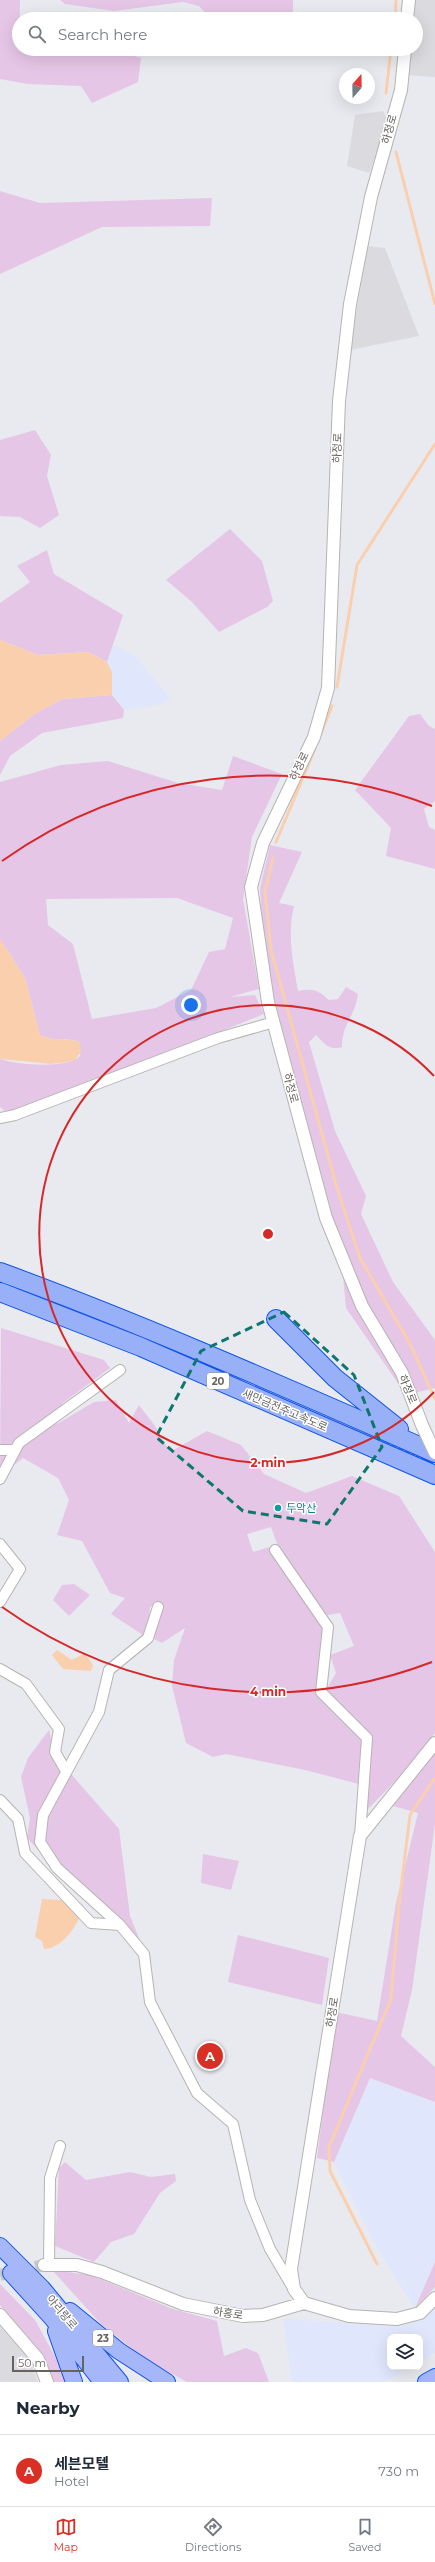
<!DOCTYPE html>
<meta charset="utf-8">
<style>
body{margin:0;font-family:Montserrat,"Noto Sans KR",sans-serif;background:#f2f2f3;color:#1f2937}
.controls{position:absolute;right:12px;bottom:12px;display:grid;overflow:hidden;border-radius:8px;box-shadow:0 4px 16px #0002}
.controls button{width:36px;height:36px;display:grid;place-items:center;padding:0;border:0;border-bottom:1px solid #e0e1e3;background:#fff;color:#1f2937;font:20px sans-serif}
.compass{position:absolute;left:339px;top:68px;width:36px;height:36px;border-radius:50%;background:#fff;box-shadow:0 4px 16px #0002;rotate:20deg}
.scale{position:absolute;left:12px;bottom:10px;width:72px;box-sizing:border-box;padding-left:4px;border:2px solid #67635f;border-top:0;font-size:11px;line-height:14px;white-space:nowrap;color:#67635f;-webkit-text-stroke:3px #fff;paint-order:stroke}
.you{position:absolute;left:191px;top:1005px;width:14px;height:14px;margin:-10px;border:3px solid #fff;border-radius:50%;background:#1a73e8;box-shadow:0 0 0 6px #1a73e833}
.badge{display:grid;place-items:center;width:26px;height:26px;border-radius:50%;background:#d93025;color:#fff;font-size:13px;font-weight:700}
.pin{position:absolute;translate:-50% -50%;border:2px solid #fff;box-shadow:0 1px 4px #0006}
.list{margin:0;padding:0;list-style:none}
h2{display:flex;justify-content:space-between;align-items:center;height:52px;margin:0;padding:0 16px;font-size:17px}
h2 small{font-size:13px;font-weight:400;color:#747a83}
.list li{display:grid;grid-template-columns:26px 1fr auto;gap:12px;align-items:center;box-sizing:border-box;height:72px;padding:0 16px;border-top:1px solid #e0e1e3}
.list b{display:block;font-size:15px;white-space:nowrap}
.list p{margin:0;font-size:13px;white-space:nowrap;color:#747a83}
.list em{font-size:13px;font-style:normal;color:#747a83}
.icon{flex:none;width:22px;height:22px;fill:none;stroke:currentColor;stroke-width:2;stroke-linecap:round;stroke-linejoin:round}
.map{position:relative;flex:none;width:435px;height:2382px;overflow:hidden}
.search{position:absolute;background:#fff;box-shadow:0 4px 16px #0002;left:12px;right:12px;top:12px;height:44px;display:flex;align-items:center;gap:10px;box-sizing:border-box;padding:0 14px;border-radius:22px;color:#747a83;font-size:15px}
.sheet{height:124px;background:#fff}
nav{display:flex;justify-content:space-around;align-items:center;box-sizing:border-box;height:56px;border-top:1px solid #e0e1e3;background:#fff;font-size:11px;color:#747a83}
nav a{display:grid;justify-items:center;gap:2px}
nav .on{color:#d93025}
.map>svg:first-child{display:block}
.commercial{fill:#e0e7fc}
.industrial{fill:#dadadf}
.green{fill:#e6c6e6;fill-rule:evenodd}
.water{fill:#facfae}
.lines{fill:none;stroke-linecap:round;stroke-linejoin:round}
.stream{stroke:#facfae;stroke-width:3}
.tertiary-tunnel{stroke:#c8c8cc;stroke-width:12;stroke-dasharray:12 6;stroke-linecap:butt}
.minor-casing{stroke:#b6b4b0;stroke-width:12}
.tertiary-casing{stroke:#b6b4b0;stroke-width:14}
.trunk-casing{stroke:#0e53ea;stroke-width:18}
.motorway-casing{stroke:#0e53ea;stroke-width:20}
.minor{stroke:#fff;stroke-width:10}
.tertiary{stroke:#fff;stroke-width:12}
.trunk{stroke:#a5b7f8;stroke-width:16}
.motorway{stroke:#98b0f7;stroke-width:18}
.tertiary-bridge-casing{stroke:#b6b4b0;stroke-width:14;stroke-linecap:butt}
.tertiary-bridge{stroke:#fff;stroke-width:12}
.marked{fill:none;stroke:#0f766e;stroke-width:3;stroke-dasharray:8 5;stroke-linejoin:round}
.ring{fill:none;stroke:#d62828;stroke-width:2}
.culture-dot{fill:#0f9aa8;stroke:#fff;stroke-width:1.5}
.labels{text-anchor:middle;stroke-width:3;stroke-linejoin:round;paint-order:stroke}
.shield{fill:#fff;stroke:#95928f;stroke-width:1}
.shield-label{font-size:10px;font-weight:bold;fill:#67635f}
.street-label{font-size:11px;fill:#67635f;stroke:#fff}
.culture-label{font-size:11px;fill:#0d838f;stroke:#fff;text-anchor:start}
.centre{fill:#d62828;stroke:#fff;stroke-width:2}
.ring-label{font-size:12px;text-anchor:middle;font-weight:bold;fill:#d62828;stroke:#fff;stroke-width:3;stroke-linejoin:round;paint-order:stroke}
</style>
<div class="map">
<svg width="435" height="2382" viewBox="0 0 435 2382">
<rect width="100%" height="100%" fill="#e8eaf0"/>
<path class="commercial" d="M113 644 136 657 170 698 161 704 124 710 112 695V672L107 662Z
M370 2078 435 2102V2262L415 2308 379 2252 334 2162Z
M435 2304V2353L420 2362V2337H390V2367H411L389 2379 383 2382H292L283 2319 403 2326Z"/>
<path class="industrial" d="M414 0H435V77L407 75 410 49H416V19H412Z
M383 111 388 122 369 173 347 166 355 115Z
M367 246 385 248 419 336 350 350Z
M0 2327 28 2356 38 2382H0Z"/>
<path class="green" d="M0 0H20L19 49H112L141 58 138 82 92 103 81 86 28 84 0 79Z
M60 0H293V19H211L199 6 183 2 114 11 65 4Z
M0 191 40 203 212 198 210 226 102 227 0 274Z
M35 430 51 455 47 476 59 515 40 528 20 517 0 516V440Z
M230 529 262 561 273 601 267 607 219 632 192 602 166 580Z
M47 550 54 574 123 615 107 662 88 652 38 655 0 640V603L30 582 17 566Z
M112 695 124 710 123 718 42 733 10 756 0 775V741L33 715 62 699Z
M420 714 429 726 435 729V801L424 809 429 827 435 830V869L386 856 391 828 355 790 409 716Z
M233 756 282 774 252 837 243 899 259 989 230 997 255 995 264 1014 108 1076 7 1113 0 1107V1059C18 1065 67 1069 80 1056V1042C64 1037 56 1042 40 1035L25 978 0 939V782L61 765 108 761 178 783 222 790ZM177 898 233 918 225 949 209 952 191 990 156 1008 92 1019 73 944 48 925 46 899Z
M270 845 302 852 279 903 294 906C287 935 293 962 298 991 313 988 318 990 329 1000L338 999 346 987 358 994C355 1017 342 1023 342 1047 329 1051 325 1044 316 1035L309 1042 335 1131 366 1196 361 1214 393 1282 435 1340V1388L406 1395 346 1308 340 1245 273 994 263 942 260 888Z
M1 1328 104 1360 110 1368 63 1403 57 1424 94 1402 116 1400 129 1423 139 1405 155 1426 170 1452 207 1431 241 1445 264 1474 306 1493 352 1476 399 1496 435 1552V1733L413 1763 367 1810 368 1735 326 1690 336 1673 330 1655 354 1646 340 1613 327 1615 280 1552 271 1527 247 1534 253 1552 269 1547 324 1627 316 1692 362 1738 359 1784 305 1770 226 1754 213 1757 186 1743 172 1686 174 1660 185 1628 162 1643 152 1638 159 1618 160 1603 150 1607 149 1621 143 1635 111 1614 125 1598 110 1593 82 1541 57 1535 69 1500 58 1478 23 1458 0 1476Z
M74 1584 90 1595 69 1616 53 1600 62 1585Z
M49 1730 57 1766 72 1775 119 1829 130 1916 139 1938 100 1915 27 1838 30 1818 21 1777 28 1758Z
M435 1752V1824L412 1990 401 2036 435 2067V2102L370 2078 334 2162 317 2158 336 2012 377 2021 396 1903 418 1813 393 1806Z
M203 1854 239 1861 231 1890 201 1883Z
M238 1935 329 1958 322 2005 228 1982Z
M65 2162 86 2180 130 2172 151 2177 175 2174 176 2181 160 2193 134 2234 111 2242 94 2262 55 2246 59 2168Z
M435 2262V2287L415 2308Z
M52 2270 90 2275 173 2309 217 2321 224 2356 246 2348 258 2353 269 2382H187L145 2359 101 2324Z
M0 2284 35 2320 59 2364 66 2382H53L40 2354 0 2305Z"/>
<path class="water" d="M0 640 38 655 88 652 107 662 112 672V695L62 699 33 715 0 741Z
M0 939 25 978 40 1035C56 1042 64 1037 80 1042L81 1052 74 1061 51 1064 0 1059Z
M57 1650 72 1660 85 1653 93 1665 91 1671 63 1669 52 1655Z
M42 1899 62 1900 80 1917C73 1931 61 1948 44 1949L42 1941 35 1937Z"/>
<g class="lines">
<path class="stream" d="M395 19 396 0
M386 93 391 49
M396 152 435 304
M337 687 357 565 435 444
M320 736 332 706
M276 842 315 749
M273 858 265 892 271 950 337 1188 360 1258 410 1344 435 1399
M377 2264 330 2171 329 2147 391 1999 399 1904 410 1815 435 1778"/>
<path class="tertiary-tunnel" d="M0 2275 44 2265"/>
<defs>
<path id="minor" d="M0 1118 15 1115 218 1038 274 1022
M0 1450H14
M0 1479 19 1443 120 1370
M0 1544 20 1569 0 1602
M275 1550 328 1627 321 1692 367 1738 360 1836
M158 1607 148 1638 109 1670 99 1712 43 1815 40 1842 57 1868 120 1925 144 1954 150 2002 197 2093 233 2124 250 2200 270 2249 293 2288
M0 1669 26 1684 59 1729 55 1752 66 1771
M0 1800 18 1819 25 1853 91 1923 120 1925
M49 2264 50 2178 60 2146"/>
<path id="tertiary" d="M407 19 409 0
M405 49 401 90 371 197 350 304 339 401 328 688 314 737 263 843 251 887 268 1002 326 1218 362 1306 402 1373 422 1425
M44 2265H77L102 2272 183 2304 243 2316 263 2315 304 2303 349 2316 397 2319 420 2313 435 2298
M304 2303 294 2289 291 2269 360 1836 435 1743
M0 2315 38 2359 47 2382"/>
<path id="trunk" d="M0 2246 42 2288 120 2382
M11 2273 52 2318 102 2382
M70 2311 119 2351 167 2382
M56 2331 74 2382
M426 2382 435 2377"/>
<path id="motorway" d="M0 1272C148 1326 291 1390 435 1453
M0 1292 141 1347 435 1475
M276 1319 335 1378 399 1429"/>
</defs>
<use href="#minor" class="minor-casing"/>
<use href="#tertiary" class="tertiary-casing"/>
<use href="#trunk" class="trunk-casing"/>
<use href="#motorway" class="motorway-casing"/>
<use href="#minor" class="minor"/>
<use href="#tertiary" class="tertiary"/>
<use href="#trunk" class="trunk"/>
<use href="#motorway" class="motorway"/>
<defs>
<path id="tertiary-bridge" d="M422 1425 435 1453"/>
</defs>
<use href="#tertiary-bridge" class="tertiary-bridge-casing"/>
<use href="#tertiary-bridge" class="tertiary-bridge"/>
</g>
<path class="marked" d="M284 1312 354 1375 382 1447 327 1524 243 1511 156 1437 201 1351Z"/>
<g class="ring">
<path d="M434 1392A229 229 0 1 1 434 1076"/>
<path d="M432 1662A458 458 0 0 1 2 1607M2 861A458 458 0 0 1 432 806"/>
</g>
<circle class="culture-dot" cx="278" cy="1508" r="4"/>
<g class="labels">
<g class="shield">
<rect x="207" y="1373" width="22" height="16" rx="3"/>
<rect x="93" y="2330" width="20" height="16" rx="3"/>
</g>
<g class="shield-label">
<text x="218" y="1385">20</text>
<text x="103" y="2342">23</text>
</g>
<g class="street-label">
<text transform="translate(389 129) rotate(-75)" y="4">하정로</text>
<text transform="translate(337 448) rotate(-88)" y="4">하정로</text>
<text transform="translate(299 766) rotate(-64)" y="4">하정로</text>
<text transform="translate(291 1088) rotate(75)" y="4">하정로</text>
<text transform="translate(408 1389) rotate(68)" y="4">하정로</text>
<text transform="translate(285 1410) rotate(23)" y="4">새만금전주고속도로</text>
<text transform="translate(332 2012) rotate(-81)" y="4">하정로</text>
<text transform="translate(62 2312) rotate(50)" y="4">아리랑로</text>
<text transform="translate(228 2313) rotate(8)" y="4">하흥로</text>
</g>
<g class="culture-label">
<text x="286" y="1512">두악산</text>
</g>
</g>
<circle cx="268" cy="1234" r="6" class="centre"/>
<g class="ring-label">
<text x="268" y="1467">2 min</text>
<text x="268" y="1696">4 min</text>
</g>
</svg>
<div class="controls">
<button><svg class="icon" aria-label="layers" viewBox="0 0 24 24"><path d="M12 4l9 5-9 5-9-5zM3 14l9 5 9-5"/></svg></button>
</div>
<svg class="compass" viewBox="-18 -18 36 36"><path d="M0-13l5 13h-10z" fill="#e53935"/><path d="M0 13l5-13h-10z" fill="#747a83"/></svg>
<div class="scale">50 m</div>
<div class="you"></div>
<div class="pin badge" style="left:210px;top:2056px">A</div>
<div class="search"><svg class="icon" aria-label="search" viewBox="0 0 24 24"><circle cx="10" cy="10" r="6"/><path d="M15 15l6 6"/></svg>Search here</div>
</div>
<section class="sheet">
<h2>Nearby<small></small></h2>
<ul class="list">
<li><span class="badge">A</span><div><b>세븐모텔</b><p>Hotel</p></div><em>730 m</em></li>
</ul>
</section>
<nav>
<a class="on"><svg class="icon" aria-label="map" viewBox="0 0 24 24"><path d="M3 6l6-2 6 2 6-2v14l-6 2-6-2-6 2zM9 4v14M15 6v14"/></svg>Map</a>
<a><svg class="icon" aria-label="directions" viewBox="0 0 24 24"><path d="M12 3l9 9-9 9-9-9zM9 14v-3h6M13 9l2 2-2 2"/></svg>Directions</a>
<a><svg class="icon" aria-label="saved" viewBox="0 0 24 24"><path d="M7 4h10v16l-5-4-5 4z"/></svg>Saved</a>
</nav>
